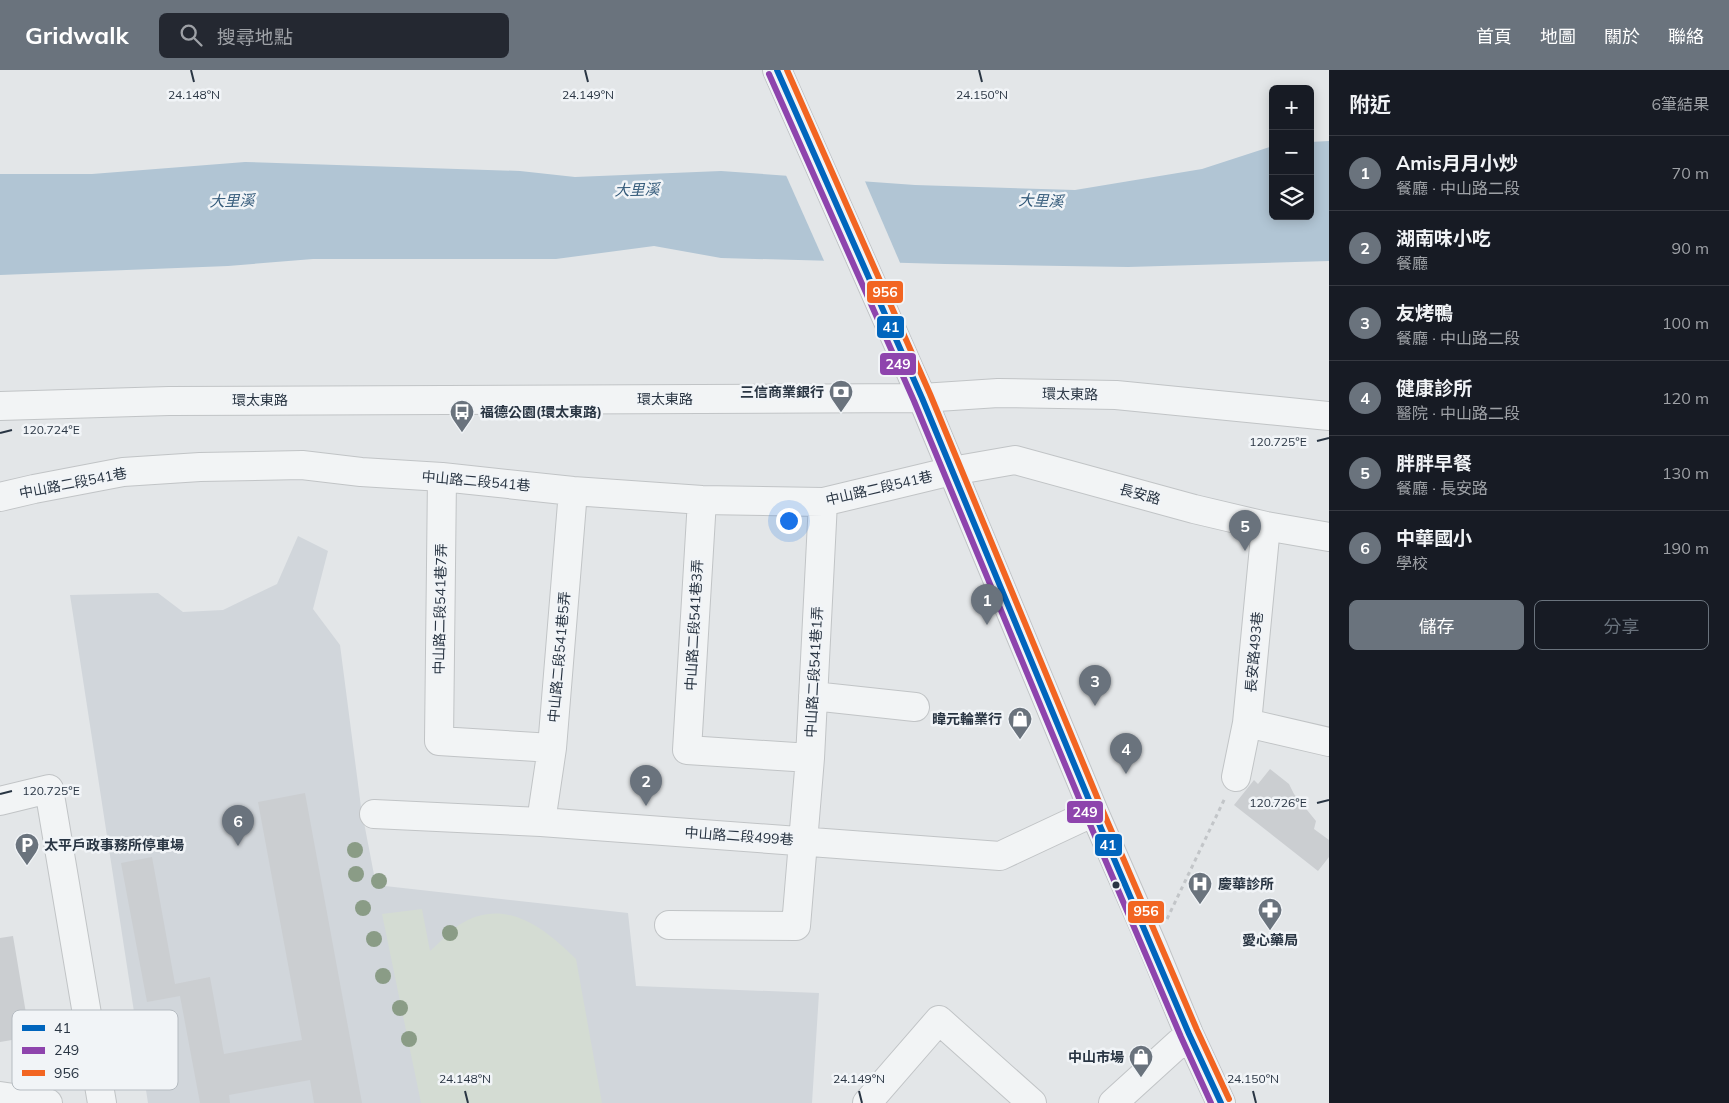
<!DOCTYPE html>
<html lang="zh-TW">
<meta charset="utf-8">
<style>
body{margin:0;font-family:Mulish,"Noto Sans TC",sans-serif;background:#242831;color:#f1f3f6}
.controls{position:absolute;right:15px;top:15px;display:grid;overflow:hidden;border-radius:8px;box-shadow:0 2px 12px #0003}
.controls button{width:45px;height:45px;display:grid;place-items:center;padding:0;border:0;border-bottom:1px solid #363941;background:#171b24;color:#f1f3f6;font:25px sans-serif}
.you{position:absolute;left:788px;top:450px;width:18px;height:18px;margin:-12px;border:4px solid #fff;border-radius:50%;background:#1a73e8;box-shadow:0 0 0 8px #1a73e833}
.badge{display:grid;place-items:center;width:32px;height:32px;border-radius:50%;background:#6a737d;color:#fff;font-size:16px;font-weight:700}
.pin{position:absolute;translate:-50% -41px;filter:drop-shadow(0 1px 2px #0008)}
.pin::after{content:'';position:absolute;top:26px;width:18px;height:15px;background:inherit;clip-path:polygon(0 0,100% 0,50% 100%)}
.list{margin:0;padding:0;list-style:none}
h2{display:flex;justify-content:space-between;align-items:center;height:65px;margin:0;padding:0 20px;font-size:21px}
h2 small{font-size:16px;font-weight:400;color:#9ea1a6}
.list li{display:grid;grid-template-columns:32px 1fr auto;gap:15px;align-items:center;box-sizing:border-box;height:75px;padding:0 20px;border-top:1px solid #363941}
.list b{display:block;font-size:19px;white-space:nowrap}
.list p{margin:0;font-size:16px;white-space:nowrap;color:#9ea1a6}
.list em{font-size:16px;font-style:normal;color:#9ea1a6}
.actions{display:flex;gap:10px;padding:15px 20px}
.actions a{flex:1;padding:11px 0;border:1px solid #6a737d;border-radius:8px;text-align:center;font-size:18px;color:#6a737d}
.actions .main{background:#6a737d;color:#fff}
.icon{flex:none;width:28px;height:28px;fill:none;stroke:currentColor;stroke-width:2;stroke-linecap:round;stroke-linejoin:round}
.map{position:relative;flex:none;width:1329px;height:1033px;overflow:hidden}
header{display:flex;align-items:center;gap:30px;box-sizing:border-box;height:70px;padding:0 25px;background:#6a737d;color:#fff}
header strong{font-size:24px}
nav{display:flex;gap:28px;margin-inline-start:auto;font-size:18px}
.search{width:350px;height:45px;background:#242831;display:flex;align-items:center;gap:12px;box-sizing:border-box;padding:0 18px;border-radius:8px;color:#9ea1a6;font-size:19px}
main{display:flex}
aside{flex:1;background:#171b24}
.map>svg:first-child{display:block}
.built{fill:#d1d6db}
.green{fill:#d4dcd3}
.water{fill:#b1c5d4}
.pier{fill:#e3e6e8}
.building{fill:#cbced1}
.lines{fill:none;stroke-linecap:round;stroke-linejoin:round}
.minor-casing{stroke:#c1c4c6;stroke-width:30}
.path{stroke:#c2c5c8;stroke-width:3;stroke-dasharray:4 4;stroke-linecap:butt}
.minor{stroke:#f2f4f5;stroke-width:28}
.bus-1-casing{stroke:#f1f4f7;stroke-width:10}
.bus-2-casing{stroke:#f1f4f7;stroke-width:10}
.bus-3-casing{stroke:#f1f4f7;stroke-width:10}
.bus-1{stroke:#0065bd;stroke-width:6}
.bus-2{stroke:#8e44ad;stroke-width:6}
.bus-3{stroke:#f26522;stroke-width:6}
.tree{fill:#8a9c86}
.ticks{fill:none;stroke:#293543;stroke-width:2}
.bus-dot{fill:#293543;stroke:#f1f4f7;stroke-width:2}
.labels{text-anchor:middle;stroke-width:5;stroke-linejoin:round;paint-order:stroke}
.poi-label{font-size:14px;font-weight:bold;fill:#293543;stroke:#f1f4f7;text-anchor:end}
.street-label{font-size:14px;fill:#293543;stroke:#f1f4f7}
.water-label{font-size:15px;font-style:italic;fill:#315878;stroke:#f1f4f7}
.key{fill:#f1f4f7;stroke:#b5bbc1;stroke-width:1}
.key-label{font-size:14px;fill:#293543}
.ticks-label{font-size:12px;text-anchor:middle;fill:#293543;stroke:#f1f4f7;stroke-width:5;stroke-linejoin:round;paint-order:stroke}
.line-badge{stroke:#f1f4f7;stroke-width:2}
.badge-label{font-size:14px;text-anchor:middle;font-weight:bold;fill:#fff}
</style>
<header>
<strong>Gridwalk</strong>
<div class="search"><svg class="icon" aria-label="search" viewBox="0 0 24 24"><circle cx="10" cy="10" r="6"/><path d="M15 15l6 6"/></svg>搜尋地點</div>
<nav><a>首頁</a><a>地圖</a><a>關於</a><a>聯絡</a></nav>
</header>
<main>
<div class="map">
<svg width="1329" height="1033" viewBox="0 0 1329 1033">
<rect width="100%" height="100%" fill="#e3e6e8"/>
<path class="built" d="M298 466 328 481 313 539 340 575 361 737 376 815 628 843 636 916 819 923 812 1033H148L70 525 158 523 183 542 223 540 277 514Z"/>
<path class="green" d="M422 839 430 881C440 873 448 862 459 855 504 826 544 857 576 889L602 1033H421L382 844Z"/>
<path class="water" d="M1329 71V191L1128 197 945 194 721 188 654 176 556 189H313L228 196 0 205V104H92L245 92 520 101 575 107 721 101 915 115 1075 120 1202 99 1273 76V146H1310V72Z"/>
<path class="pier" d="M785 103 864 109 901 195 825 193Z"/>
<path class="building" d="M1270 699 1289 714 1294 724 1316 751 1314 759 1329 770V787L1318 801 1234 735 1254 710 1258 714Z
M305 723 362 1033H314L310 1010 229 1025 230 1033H200L180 926 147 932 121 793 152 787 175 914 210 907 224 984 302 970 258 732Z
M13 866 30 967 0 972V868Z"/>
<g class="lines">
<defs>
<path id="minor" d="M777 0 922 328 1094 742 1153 877 1189 964 1221 1033
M0 336 169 331 922 328 998 323 1116 325 1329 346
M442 407 439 671 552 678
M0 427 34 419 123 402 200 397 302 395 361 402 442 407 573 421 702 430 823 432 952 401 1015 390 1194 439 1266 456 1329 467
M702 430 687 680 810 688
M813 626 915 637
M1247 653 1329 672
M1236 707 1247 653 1266 456
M0 731 49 719 102 1033
M374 744 541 752 1000 786 1094 742
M541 752 552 678 573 421
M669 855 796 856 810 688 823 432
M0 1026 48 1033
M867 1033 939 950 1032 1033
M1113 1033 1189 964"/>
</defs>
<use href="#minor" class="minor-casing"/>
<path class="path" d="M1167 849 1225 728"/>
<use href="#minor" class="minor"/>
<defs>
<path id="bus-1" d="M777 0 922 328 1094 742 1189 964 1221 1033"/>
<path id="bus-2" d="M769 4 914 331 1086 745 1181 967 1211 1033"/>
<path id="bus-3" d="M787 0 930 324 1102 739 1197 960 1229 1029"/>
</defs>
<use href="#bus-1" class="bus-1-casing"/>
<use href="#bus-2" class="bus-2-casing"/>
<use href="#bus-3" class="bus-3-casing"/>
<use href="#bus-1" class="bus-1"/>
<use href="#bus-2" class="bus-2"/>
<use href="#bus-3" class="bus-3"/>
</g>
<g class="tree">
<circle cx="355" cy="780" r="8"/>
<circle cx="356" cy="804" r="8"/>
<circle cx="379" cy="811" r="8"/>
<circle cx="363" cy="838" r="8"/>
<circle cx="450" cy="863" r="8"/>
<circle cx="374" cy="869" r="8"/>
<circle cx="383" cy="906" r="8"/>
<circle cx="400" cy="938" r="8"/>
<circle cx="409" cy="969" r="8"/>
</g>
<path class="ticks" d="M191 0 194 12M585 0 588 12M979 0 982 12M0 363 12 360M1317 371 1329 368M0 724 12 721M1317 733 1329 730M465 1021 468 1033M859 1021 862 1033M1253 1021 1256 1033"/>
<defs>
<symbol id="bank-pin" viewBox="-11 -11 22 30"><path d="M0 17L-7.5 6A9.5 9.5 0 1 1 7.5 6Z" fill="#6a737d" stroke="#f1f4f7"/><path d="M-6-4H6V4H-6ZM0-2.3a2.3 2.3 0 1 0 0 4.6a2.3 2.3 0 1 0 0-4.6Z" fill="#fff"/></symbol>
<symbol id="bus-pin" viewBox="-11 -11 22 30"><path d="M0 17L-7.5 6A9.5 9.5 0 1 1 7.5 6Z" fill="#6a737d" stroke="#f1f4f7"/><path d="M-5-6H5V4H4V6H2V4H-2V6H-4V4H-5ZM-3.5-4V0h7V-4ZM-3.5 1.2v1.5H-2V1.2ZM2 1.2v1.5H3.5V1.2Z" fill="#fff"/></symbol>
<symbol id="shop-pin" viewBox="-11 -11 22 30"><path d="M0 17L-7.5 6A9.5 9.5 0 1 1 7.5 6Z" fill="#6a737d" stroke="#f1f4f7"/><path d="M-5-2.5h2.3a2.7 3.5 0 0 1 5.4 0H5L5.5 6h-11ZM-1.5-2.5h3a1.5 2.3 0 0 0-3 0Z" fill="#fff"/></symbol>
<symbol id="parking-pin" viewBox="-11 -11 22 30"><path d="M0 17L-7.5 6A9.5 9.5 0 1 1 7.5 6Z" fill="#6a737d" stroke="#f1f4f7"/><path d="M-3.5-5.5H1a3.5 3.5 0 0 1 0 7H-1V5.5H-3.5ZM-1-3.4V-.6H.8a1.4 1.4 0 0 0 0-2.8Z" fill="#fff"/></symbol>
<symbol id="hospital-pin" viewBox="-11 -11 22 30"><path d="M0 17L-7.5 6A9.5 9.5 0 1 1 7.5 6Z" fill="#6a737d" stroke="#f1f4f7"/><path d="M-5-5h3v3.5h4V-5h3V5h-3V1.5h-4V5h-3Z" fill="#fff"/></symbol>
<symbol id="pharmacy-pin" viewBox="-11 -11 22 30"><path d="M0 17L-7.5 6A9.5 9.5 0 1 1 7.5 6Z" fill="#6a737d" stroke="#f1f4f7"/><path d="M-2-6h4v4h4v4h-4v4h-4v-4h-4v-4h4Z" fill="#fff"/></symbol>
</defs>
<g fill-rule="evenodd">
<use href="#bank-pin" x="827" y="308" width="28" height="38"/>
<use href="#bus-pin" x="448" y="328" width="28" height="38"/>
<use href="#shop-pin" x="1006" y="635" width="28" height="38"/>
<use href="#parking-pin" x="13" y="761" width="28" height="38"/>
<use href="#hospital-pin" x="1186" y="800" width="28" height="38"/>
<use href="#pharmacy-pin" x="1256" y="826" width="28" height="38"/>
<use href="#shop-pin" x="1127" y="973" width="28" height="38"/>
</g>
<circle class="bus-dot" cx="1116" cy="815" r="4.5"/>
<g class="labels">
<g class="poi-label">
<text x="824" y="327">三信商業銀行</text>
<text x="480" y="347" text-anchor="start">福德公園(環太東路)</text>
<text x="1002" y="654">暐元輪業行</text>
<text x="44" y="780" text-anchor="start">太平戶政事務所停車場</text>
<text x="1218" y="819" text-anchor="start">慶華診所</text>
<text x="1270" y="875" text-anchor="middle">愛心藥局</text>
<text x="1124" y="992">中山市場</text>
</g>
<g class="street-label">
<text transform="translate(1070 324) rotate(1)" y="5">環太東路</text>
<text x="665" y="334">環太東路</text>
<text x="260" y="335">環太東路</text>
<text transform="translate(476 411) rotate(5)" y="5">中山路二段541巷</text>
<text transform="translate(73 413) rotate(-11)" y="5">中山路二段541巷</text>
<text transform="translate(879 418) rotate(-13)" y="5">中山路二段541巷</text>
<text transform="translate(1140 424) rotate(15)" y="5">長安路</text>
<text transform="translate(440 539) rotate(-89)" y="5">中山路二段541巷7弄</text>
<text transform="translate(694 555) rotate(-87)" y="5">中山路二段541巷3弄</text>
<text transform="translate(1254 582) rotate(-85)" y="5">長安路493巷</text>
<text transform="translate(559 587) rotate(-85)" y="5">中山路二段541巷5弄</text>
<text transform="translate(814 602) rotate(-87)" y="5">中山路二段541巷1弄</text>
<text transform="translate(739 766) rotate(4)" y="5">中山路二段499巷</text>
</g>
<g class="water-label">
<text transform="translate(637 120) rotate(-1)" y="5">大里溪</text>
<text transform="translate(232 131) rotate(-1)" y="5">大里溪</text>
<text transform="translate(1041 131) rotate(2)" y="5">大里溪</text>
</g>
</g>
<rect x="12" y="940" width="166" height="80" rx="8" class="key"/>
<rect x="22" y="955" width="23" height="6" fill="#0065bd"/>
<rect x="22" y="977" width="23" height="7" fill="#8e44ad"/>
<rect x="22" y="1000" width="23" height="6" fill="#f26522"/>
<g class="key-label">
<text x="54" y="963">41</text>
<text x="54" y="985">249</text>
<text x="54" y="1008">956</text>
</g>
<g class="ticks-label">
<text x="194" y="29">24.148°N</text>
<text x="588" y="29">24.149°N</text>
<text x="982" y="29">24.150°N</text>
<text x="51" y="364">120.724°E</text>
<text x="1278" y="376">120.725°E</text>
<text x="51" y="725">120.725°E</text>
<text x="1278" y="737">120.726°E</text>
<text x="465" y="1013">24.148°N</text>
<text x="859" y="1013">24.149°N</text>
<text x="1253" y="1013">24.150°N</text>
</g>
<g class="line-badge">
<rect x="866" y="210" width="38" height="24" rx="5" fill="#f26522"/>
<rect x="876" y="245" width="29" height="24" rx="5" fill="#0065bd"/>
<rect x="879" y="282" width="38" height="24" rx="5" fill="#8e44ad"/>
<rect x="1066" y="730" width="38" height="24" rx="5" fill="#8e44ad"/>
<rect x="1094" y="763" width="29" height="24" rx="5" fill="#0065bd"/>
<rect x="1127" y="830" width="38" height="24" rx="5" fill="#f26522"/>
</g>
<g class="badge-label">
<text x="885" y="227">956</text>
<text x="891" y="262">41</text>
<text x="898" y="299">249</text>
<text x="1085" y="747">249</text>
<text x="1108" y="780">41</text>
<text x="1146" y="846">956</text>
</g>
</svg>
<div class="controls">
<button>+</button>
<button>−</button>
<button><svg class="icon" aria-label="layers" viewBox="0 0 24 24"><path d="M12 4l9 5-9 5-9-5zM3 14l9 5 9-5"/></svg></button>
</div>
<div class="you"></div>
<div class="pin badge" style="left:987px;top:555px">1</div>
<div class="pin badge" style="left:646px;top:736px">2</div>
<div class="pin badge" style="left:1095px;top:636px">3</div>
<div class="pin badge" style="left:1126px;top:704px">4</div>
<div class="pin badge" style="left:1245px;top:481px">5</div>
<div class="pin badge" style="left:238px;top:776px">6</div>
</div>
<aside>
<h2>附近<small>6筆結果</small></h2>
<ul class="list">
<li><span class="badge">1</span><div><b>Amis月月小炒</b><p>餐廳 · 中山路二段</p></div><em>70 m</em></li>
<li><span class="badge">2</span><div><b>湖南味小吃</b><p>餐廳</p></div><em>90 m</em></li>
<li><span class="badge">3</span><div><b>友烤鴨</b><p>餐廳 · 中山路二段</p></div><em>100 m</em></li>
<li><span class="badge">4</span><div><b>健康診所</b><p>醫院 · 中山路二段</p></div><em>120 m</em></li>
<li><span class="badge">5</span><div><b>胖胖早餐</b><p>餐廳 · 長安路</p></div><em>130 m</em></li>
<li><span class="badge">6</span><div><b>中華國小</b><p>學校</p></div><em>190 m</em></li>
</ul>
<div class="actions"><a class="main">儲存</a><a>分享</a></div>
</aside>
</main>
